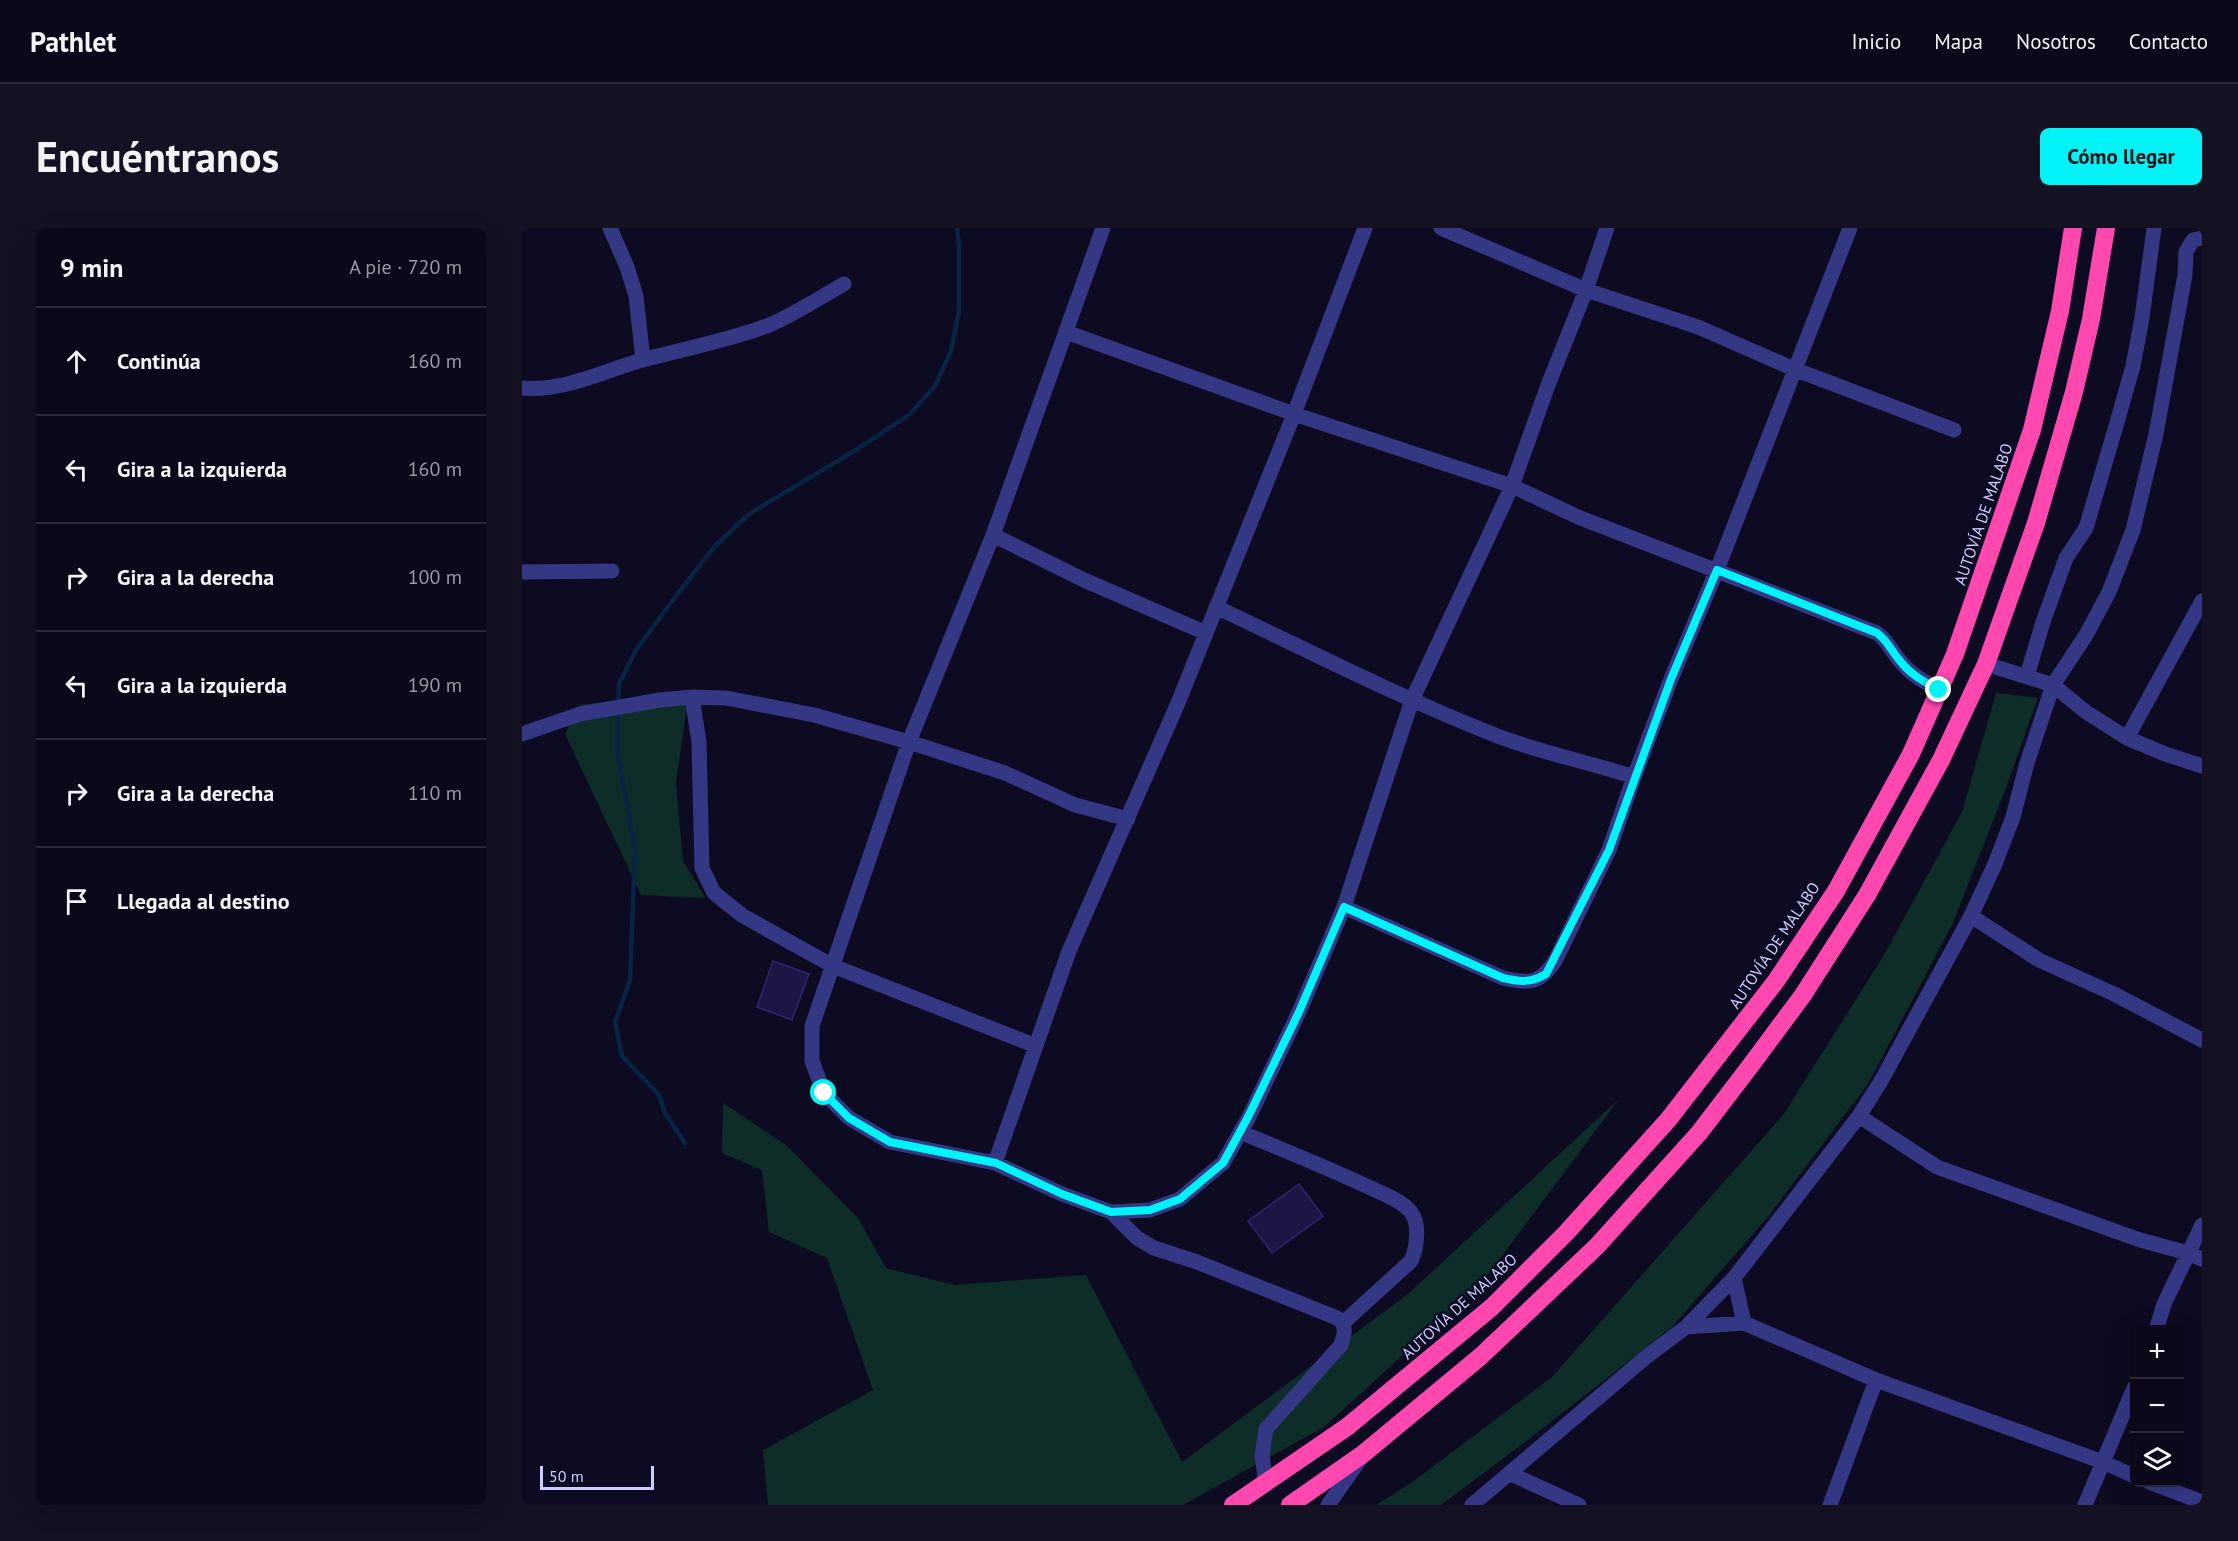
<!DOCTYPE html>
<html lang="es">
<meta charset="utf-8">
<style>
body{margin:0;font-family:"PT Sans",sans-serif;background:#131122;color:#f1f3f6}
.controls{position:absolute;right:18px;bottom:18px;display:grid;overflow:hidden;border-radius:9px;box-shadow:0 6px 24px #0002}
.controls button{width:54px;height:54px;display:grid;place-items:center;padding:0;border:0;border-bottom:2px solid #2a2938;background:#0a0819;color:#f1f3f6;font:30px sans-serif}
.scale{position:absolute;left:18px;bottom:15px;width:114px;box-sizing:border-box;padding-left:6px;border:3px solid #cdccff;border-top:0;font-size:16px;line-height:21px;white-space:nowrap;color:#cdccff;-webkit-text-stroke:4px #0d0b21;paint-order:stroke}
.stop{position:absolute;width:18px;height:18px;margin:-14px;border:4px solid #00f4f7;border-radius:50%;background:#fff}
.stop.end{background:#00f4f7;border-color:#fff;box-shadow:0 2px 6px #0008}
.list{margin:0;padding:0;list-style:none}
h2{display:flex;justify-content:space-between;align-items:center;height:78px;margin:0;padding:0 24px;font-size:26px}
h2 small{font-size:20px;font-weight:400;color:#999aa2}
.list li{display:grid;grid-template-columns:39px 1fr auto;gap:18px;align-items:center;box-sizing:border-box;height:108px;padding:0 24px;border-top:2px solid #2a2938}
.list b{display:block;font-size:22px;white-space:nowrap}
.list em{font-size:20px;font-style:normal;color:#999aa2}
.icon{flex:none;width:33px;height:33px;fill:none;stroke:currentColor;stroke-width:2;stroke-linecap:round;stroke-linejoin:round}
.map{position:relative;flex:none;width:1680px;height:1277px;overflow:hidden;border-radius:9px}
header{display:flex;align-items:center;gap:36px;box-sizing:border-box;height:84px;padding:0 30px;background:#0a0819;border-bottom:2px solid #2a2938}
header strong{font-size:28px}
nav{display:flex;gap:33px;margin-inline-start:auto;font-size:21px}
.intro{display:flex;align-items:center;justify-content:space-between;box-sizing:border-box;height:144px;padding:0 36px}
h1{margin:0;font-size:42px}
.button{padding:15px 27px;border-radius:9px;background:#00f4f7;color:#111;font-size:21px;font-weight:700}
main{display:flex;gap:36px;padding:0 36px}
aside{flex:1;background:#0a0819;border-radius:9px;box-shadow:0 6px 24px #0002}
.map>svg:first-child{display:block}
.green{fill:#0e2c28}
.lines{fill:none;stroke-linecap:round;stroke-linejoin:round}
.stream{stroke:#082344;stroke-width:4.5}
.building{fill:#1b1644;stroke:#2e2671;stroke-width:1.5}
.minor{stroke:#333784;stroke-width:15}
.highway{stroke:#ff47b0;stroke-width:18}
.route{stroke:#00f4f7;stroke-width:8}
.labels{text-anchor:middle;stroke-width:5;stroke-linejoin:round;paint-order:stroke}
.street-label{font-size:16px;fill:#cdccff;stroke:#0d0b21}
</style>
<header>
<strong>Pathlet</strong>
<nav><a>Inicio</a><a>Mapa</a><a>Nosotros</a><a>Contacto</a></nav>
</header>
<div class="intro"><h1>Encuéntranos</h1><a class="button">Cómo llegar</a></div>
<main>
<aside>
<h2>9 min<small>A pie · 720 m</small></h2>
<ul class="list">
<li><svg class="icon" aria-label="ahead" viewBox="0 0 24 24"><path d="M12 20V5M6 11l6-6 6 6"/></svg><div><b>Continúa</b></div><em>160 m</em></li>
<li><svg class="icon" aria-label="left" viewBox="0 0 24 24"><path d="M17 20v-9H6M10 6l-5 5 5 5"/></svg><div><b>Gira a la izquierda</b></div><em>160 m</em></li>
<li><svg class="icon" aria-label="right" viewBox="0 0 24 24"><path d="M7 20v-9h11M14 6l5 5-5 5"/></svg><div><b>Gira a la derecha</b></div><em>100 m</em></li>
<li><svg class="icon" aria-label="left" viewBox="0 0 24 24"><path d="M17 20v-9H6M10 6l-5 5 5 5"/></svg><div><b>Gira a la izquierda</b></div><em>190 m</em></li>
<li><svg class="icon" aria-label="right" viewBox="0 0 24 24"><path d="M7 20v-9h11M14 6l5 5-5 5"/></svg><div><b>Gira a la derecha</b></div><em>110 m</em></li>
<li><svg class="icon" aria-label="arrive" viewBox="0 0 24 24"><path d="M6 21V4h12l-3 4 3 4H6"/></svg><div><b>Llegada al destino</b></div></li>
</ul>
</aside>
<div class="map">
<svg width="1680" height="1277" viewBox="0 0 1680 1277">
<rect width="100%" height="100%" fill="#0d0b21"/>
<path class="green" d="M167 464 154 555 161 633 184 670 119 667 43 506 58 477Z
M1474 465 1516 470 1485 557 1431 695 1346 856 1245 990 1150 1099 1007 1211 919 1277H854L889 1255 1030 1149 1261 887 1362 727 1440 584Z
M1097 871 959 1056 802 1199 661 1277H246L241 1222 351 1162 305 1030 247 1004 240 942 200 925 201 875 264 917 336 990 364 1040 433 1057 564 1047 660 1234 886 1066Z"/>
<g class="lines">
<path class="stream" d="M163 915 143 885 137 867 100 828 93 794 108 752 113 622 95 521 97 456 114 422 157 364 193 318 227 286 334 222 388 186 413 158 429 123 437 83V16L435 0"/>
</g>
<path class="building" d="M251 733 287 746 270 792 235 779Z
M777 956 801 988 750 1025 726 993Z"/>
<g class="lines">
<path class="minor" d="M88 0 105 39 114 68 121 132
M581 0 471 307 387 514 290 798V833L302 865 327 890 368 914 473 935 540 966 589 984 628 982 658 971 701 935 727 889 777 784 822 679 890 472 990 258 1026 157 1064 62 1085 0
M919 0 1064 62 1176 99 1272 141 1432 202
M544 104 772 186 990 258 1056 289 1355 405C1366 413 1370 424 1379 434 1389 447 1403 454 1417 462
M0 160C41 164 82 143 120 132 162 121 204 113 245 98 272 87 297 70 322 56
M471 307 562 352 684 405
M0 344 90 343
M694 379C785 422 875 468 968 505 1014 524 1064 533 1112 549L1087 622 1033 733C1018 756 1007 756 981 750L822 679
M1464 436 1531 457 1564 484 1605 510 1643 526 1680 538
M1505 448 1521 394 1544 330 1564 300 1594 198 1611 138 1620 90 1632 0
M170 469 177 514 180 640 192 665 221 688 311 738 514 818
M0 506 58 486 138 472 170 469 204 470 292 487 387 514 483 545 553 577 606 591
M1605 510 1680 373
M1112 549 1149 451 1195 342 1328 0
M1449 688 1517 732 1592 766 1680 812
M1337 888 1415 939 1618 1012 1666 1025 1680 1031
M718 904C762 922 806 940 849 960 863 967 879 972 889 984 898 996 895 1020 889 1033L821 1095
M473 935 547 723 656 475 772 186 843 0
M589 984 615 1010 632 1020 675 1034 815 1090C826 1097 822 1107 819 1117L744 1201 740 1228 744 1255
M1212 1050 1222 1095
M1164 1099 1222 1095 1354 1152 1581 1234 1612 1248
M1634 1102 1642 1076 1680 997
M989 1246 1057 1277
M1627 1254 1680 1274
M806 1277 839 1230
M950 1277 1124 1129 1164 1099 1212 1050 1337 888 1359 853 1449 688 1473 636 1491 589 1505 535 1531 457 1564 407 1587 364 1611 302 1634 206 1663 47 1664 24 1671 12 1680 10
M1308 1277 1354 1152
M1563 1277 1612 1160"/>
<path class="highway" d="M711 1277 825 1199 970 1079 1044 1005 1146 892 1254 753 1314 663 1389 526 1433 426 1510 202 1538 83 1551 0
M768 1277 841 1226 959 1128 1075 1018 1177 905 1229 837 1281 767 1345 667 1419 532 1464 436 1514 295 1552 164 1569 91 1584 0"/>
</g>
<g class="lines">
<path class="route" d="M302 865 327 890 368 914 474 935 540 966 589 984 628 982 658 971 701 935 726 889 777 784 822 679 981 750C998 754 1009 755 1024 746L1087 622 1149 451 1195 342 1355 405C1366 413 1370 424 1379 434 1389 447 1403 454 1417 462"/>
</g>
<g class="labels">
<g class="street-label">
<text transform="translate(1461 286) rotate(-71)" y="6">AUTOVÍA DE MALABO</text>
<text transform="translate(1252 717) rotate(-56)" y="6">AUTOVÍA DE MALABO</text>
<text transform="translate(937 1078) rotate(-42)" y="6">AUTOVÍA DE MALABO</text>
</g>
</g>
</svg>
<div class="controls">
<button>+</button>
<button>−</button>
<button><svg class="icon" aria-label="layers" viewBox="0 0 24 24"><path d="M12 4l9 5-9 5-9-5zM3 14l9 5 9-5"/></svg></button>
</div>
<div class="scale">50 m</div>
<div class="stop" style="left:302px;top:865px"></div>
<div class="stop end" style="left:1417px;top:462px"></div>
</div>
</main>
